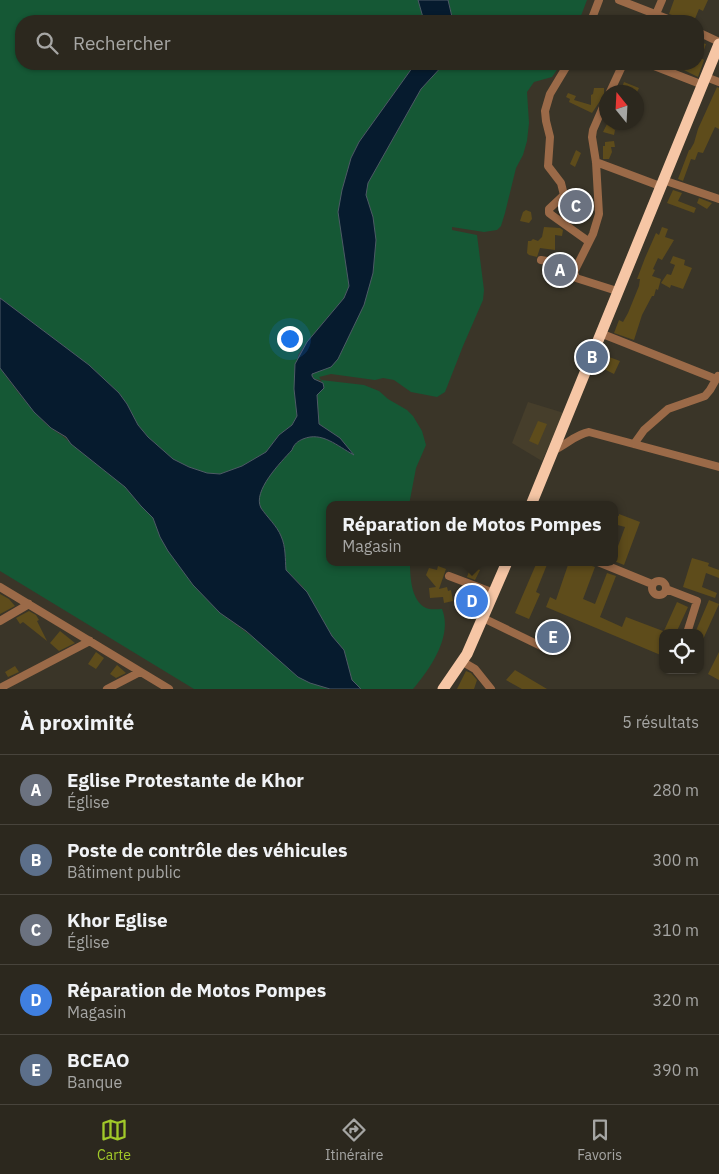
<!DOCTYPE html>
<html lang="fr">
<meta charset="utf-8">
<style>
body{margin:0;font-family:"IBM Plex Sans",sans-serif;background:#343027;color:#f1f3f6}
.controls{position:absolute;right:15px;bottom:15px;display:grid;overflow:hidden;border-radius:10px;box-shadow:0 1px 4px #0004}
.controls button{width:45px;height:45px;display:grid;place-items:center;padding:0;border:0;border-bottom:1px solid #48443c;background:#2c281e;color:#f1f3f6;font:25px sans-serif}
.compass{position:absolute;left:599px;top:85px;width:45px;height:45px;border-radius:50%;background:#2c281e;box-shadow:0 1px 4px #0004;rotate:342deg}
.you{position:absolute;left:289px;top:338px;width:18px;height:18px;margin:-12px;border:4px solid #fff;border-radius:50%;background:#1a73e8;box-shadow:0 0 0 8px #1a73e833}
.badge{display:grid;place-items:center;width:32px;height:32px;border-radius:50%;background:#a1c929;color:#fff;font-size:16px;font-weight:700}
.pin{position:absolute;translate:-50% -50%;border:2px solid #fff;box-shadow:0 1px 5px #0006}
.popup{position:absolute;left:326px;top:501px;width:292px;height:65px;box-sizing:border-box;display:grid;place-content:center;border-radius:10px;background:#2c281e;filter:drop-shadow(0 1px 4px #0005);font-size:16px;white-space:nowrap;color:#a6a6a4}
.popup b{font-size:19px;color:#f1f3f6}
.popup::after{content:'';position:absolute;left:50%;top:100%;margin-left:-10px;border:10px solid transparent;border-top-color:#2c281e}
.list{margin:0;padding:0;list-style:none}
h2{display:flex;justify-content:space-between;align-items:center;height:65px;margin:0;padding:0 20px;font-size:21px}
h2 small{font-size:16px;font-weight:400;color:#a6a6a4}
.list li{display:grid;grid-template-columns:32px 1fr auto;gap:15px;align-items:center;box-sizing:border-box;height:70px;padding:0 20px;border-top:1px solid #48443c}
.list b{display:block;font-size:19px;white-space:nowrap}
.list p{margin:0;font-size:16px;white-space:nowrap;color:#a6a6a4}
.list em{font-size:16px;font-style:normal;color:#a6a6a4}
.icon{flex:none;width:28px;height:28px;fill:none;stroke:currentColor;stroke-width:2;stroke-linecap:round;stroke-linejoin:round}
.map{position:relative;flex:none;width:719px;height:689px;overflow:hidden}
.search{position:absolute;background:#2c281e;box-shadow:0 1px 4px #0004;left:15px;right:15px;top:15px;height:55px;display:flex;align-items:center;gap:12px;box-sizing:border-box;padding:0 18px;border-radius:20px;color:#a6a6a4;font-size:19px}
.sheet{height:415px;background:#2c281e}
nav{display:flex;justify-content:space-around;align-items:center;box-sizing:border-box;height:70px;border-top:1px solid #48443c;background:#2c281e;font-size:14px;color:#a6a6a4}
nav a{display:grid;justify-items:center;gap:2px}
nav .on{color:#a1c929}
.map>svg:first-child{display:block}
.built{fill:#463e2b}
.green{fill:#155835}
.water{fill:#061b2e;stroke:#4d5b66}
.building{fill:#5e4c1b}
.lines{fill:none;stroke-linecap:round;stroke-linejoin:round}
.minor{stroke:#9b6a48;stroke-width:8}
.highway{stroke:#f6c6a5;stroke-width:11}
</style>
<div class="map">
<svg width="719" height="689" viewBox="0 0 719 689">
<rect width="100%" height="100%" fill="#3a3528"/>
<path class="built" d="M528 402 564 413 542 461 512 443Z"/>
<path class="green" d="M0 0H418L424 21H21V64H415L359 142 351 158 342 190 349 286 344 298 307 342 298 355 297 416 292 425 279 435 266 452 242 466 220 474 207 473 189 467 173 459 148 437 138 425 127 404 119 393 89 365 0 298Z
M448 0H587L579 21H453Z
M444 64H561L552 77 534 82 527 92 529 123 527 141 523 155 516 168 505 213 501 226 497 230 484 232 452 227V230L477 235 484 290 483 300 463 346 445 392 437 397 411 392 394 380 383 378 375 380 331 374 319 377 321 380 364 385 379 391 388 399 407 410 413 416 422 431 426 445 416 468 409 505H330V562H410C410 576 411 601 426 608 430 610 437 609 442 609 453 636 430 669 413 689H361L352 680 344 650 332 636 303 587 286 570C285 559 286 547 281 536 277 526 267 517 261 508 252 491 281 462 292 450 294 444 298 441 303 439 317 434 327 438 338 446L340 438 319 424 317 395 324 388 321 380 314 379 312 374C335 365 336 364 346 342L373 217 366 195 368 183 421 89Z
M0 368C14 388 29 407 46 424 54 432 64 435 71 444L125 487 141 506 153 518 160 537 193 585 220 613 321 687 330 689H194L0 571Z"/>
<path class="water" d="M418 0H448L453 21H424Z
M415 64H444L421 89 368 183 366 195 373 217 376 240 373 273 364 305 338 359 331 367 312 374V376L314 379 323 383 324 388 317 395 319 424 340 438 354 455C337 446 322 431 303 439 298 441 294 444 292 450 281 462 252 491 261 508 267 517 277 526 281 536 286 547 285 559 286 570L307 592 332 636 344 650 352 680 361 689H330L310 683 298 677 246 631 220 613 193 585 168 551 160 537 153 518 141 506 125 487 71 444 66 437 51 428 34 412 0 368V298L89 365 119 393 127 404 138 425 148 437 173 459 189 467 207 473 220 474 242 466 266 452 279 435 292 425 297 416 294 389 295 364 307 342 344 298 349 286 338 212 342 190 351 158 359 142Z"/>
<path class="building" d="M674 0H708L703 11 699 9 694 21 680 16 678 19 675 16 669 14Z
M698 42 706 44 701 58 704 60 698 77 672 64H698Z
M624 82 639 88 637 92H622L623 90 618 88 622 87Z
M717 87 719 88V129L715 127 703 153 698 152 695 160 691 159 683 181 678 179 689 150H690L694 143 698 129Z
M594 88H604V95L592 113 569 102 570 99 566 97 568 93 576 96 574 100 591 105V95L593 94Z
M608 122H616L612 128 615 130 614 135 603 132Z
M614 141 615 147H611L612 152 609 159H603V146H605V142Z
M576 150 581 153 575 167 570 164Z
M673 190 682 193 678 201 696 208 694 213 667 203Z
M699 198 712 203 707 209 697 203Z
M526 210 531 212 532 219 529 223 520 221 523 212Z
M544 227 560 228 563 230 562 236 555 235V250L540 248 537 257 529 255 527 253 528 241H531L533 239 538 241 542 237Z
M662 227 668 229 665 237 674 240 662 260 658 258 653 269 655 270 652 276 661 279 658 290 656 289 654 296H652L642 315 634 340 614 333 619 320 623 322 628 313 639 286 640 279H637L645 258 656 233 659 235Z
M673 256 685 260 684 265 692 268 683 289 671 285 670 288 661 283 667 274 671 275 675 265 670 263Z
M552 268 568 272 567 277 550 272Z
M609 357 620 361 614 374 604 369Z
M538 421 547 424 538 445 529 441Z
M614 514 619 516V514L640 522 624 565 614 561V557L625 527 614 524Z
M692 558 709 563 708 566 719 570V578L706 573 702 587 717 593 715 598 683 587Z
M537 562H548L536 592 540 594 529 619 515 613Z
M569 562H580L595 567 583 599 595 604 607 573 616 576 600 617 622 627 626 617 663 631V656L546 607 550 597 556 600Z
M438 566 446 569 439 589 447 587 448 591 451 590 453 601 444 603 443 597 430 598 429 588 436 587 426 575 429 568 437 570Z
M471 566 480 570 475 580 467 577Z
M467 593 479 598 473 613 467 611 469 608 462 605Z
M0 594 9 599 15 606 0 614Z
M709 600 719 604 700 646V633H695Z
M677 602 688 607 676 633H663Z
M29 611 36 615 39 620 37 621 47 641 23 622 20 624 16 618Z
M60 631 75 643 59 651 50 643Z
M96 652 104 658 96 669 88 664Z
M719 652V680L708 674Z
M117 665 126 673 116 678 110 674Z
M15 666 19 672 8 677 5 672Z
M515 670 547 689H522L506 680Z
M466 671 471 673 477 680 474 689H457Z"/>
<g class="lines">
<path class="minor" d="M619 0 673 21
M656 14 662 0
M591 21 599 0
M698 32 719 42
M568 64 550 94 545 111 546 121 550 137 548 166 561 183 564 195 549 209V213L553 216 588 241
M649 64 703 85
M706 77 719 82
M610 92 623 64
M606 100 593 130 592 137 596 162 599 214 593 234 574 272 576 278 617 291
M596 162 660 186
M663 180 719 199
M541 260 558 263 575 268
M600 333 716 379
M634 444 644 430 668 409 705 396 710 390 718 376
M554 450C566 445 576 434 589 432L719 467
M598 562 652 584
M449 576 494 593
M652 588a7 7 0 1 1 14 0a7 7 0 1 1-14 0Z
M0 587 169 689
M666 589 697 601 687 633
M483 618 545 648
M0 621 29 604
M463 662 475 669 491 689
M0 688 90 641
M107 689 140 672"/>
<path class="highway" d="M531 505 719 44
M443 689 467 654 507 562"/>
</g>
</svg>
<div class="controls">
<button><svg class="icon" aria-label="locate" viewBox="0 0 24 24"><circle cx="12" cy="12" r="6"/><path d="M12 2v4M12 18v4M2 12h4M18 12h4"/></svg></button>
</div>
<svg class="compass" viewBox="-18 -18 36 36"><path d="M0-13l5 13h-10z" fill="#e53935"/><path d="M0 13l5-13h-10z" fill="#a6a6a4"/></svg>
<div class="you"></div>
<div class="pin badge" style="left:560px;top:270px;background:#6b7280">A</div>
<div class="pin badge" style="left:592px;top:357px;background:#5c6f8a">B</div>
<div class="pin badge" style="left:576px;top:206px;background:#6b7280">C</div>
<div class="pin badge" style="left:472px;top:601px;background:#3f7fe0">D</div>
<div class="popup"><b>Réparation de Motos Pompes</b>Magasin</div>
<div class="pin badge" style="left:553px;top:637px;background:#5c6f8a">E</div>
<div class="search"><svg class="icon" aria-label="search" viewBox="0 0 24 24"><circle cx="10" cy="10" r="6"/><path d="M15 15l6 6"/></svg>Rechercher</div>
</div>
<section class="sheet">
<h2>À proximité<small>5 résultats</small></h2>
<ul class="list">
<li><span class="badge" style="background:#6b7280">A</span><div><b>Eglise Protestante de Khor</b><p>Église</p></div><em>280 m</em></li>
<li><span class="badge" style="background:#5c6f8a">B</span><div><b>Poste de contrôle des véhicules</b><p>Bâtiment public</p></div><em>300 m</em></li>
<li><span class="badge" style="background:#6b7280">C</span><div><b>Khor Eglise</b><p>Église</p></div><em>310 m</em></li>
<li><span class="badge" style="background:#3f7fe0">D</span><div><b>Réparation de Motos Pompes</b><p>Magasin</p></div><em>320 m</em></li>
<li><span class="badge" style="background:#5c6f8a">E</span><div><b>BCEAO</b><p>Banque</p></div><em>390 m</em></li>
</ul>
</section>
<nav>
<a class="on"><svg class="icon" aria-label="map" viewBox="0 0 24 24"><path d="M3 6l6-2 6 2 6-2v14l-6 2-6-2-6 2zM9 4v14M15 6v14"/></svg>Carte</a>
<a><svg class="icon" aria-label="directions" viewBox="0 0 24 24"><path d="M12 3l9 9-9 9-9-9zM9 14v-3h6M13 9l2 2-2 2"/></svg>Itinéraire</a>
<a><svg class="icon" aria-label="saved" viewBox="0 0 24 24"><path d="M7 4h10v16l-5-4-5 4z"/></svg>Favoris</a>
</nav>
